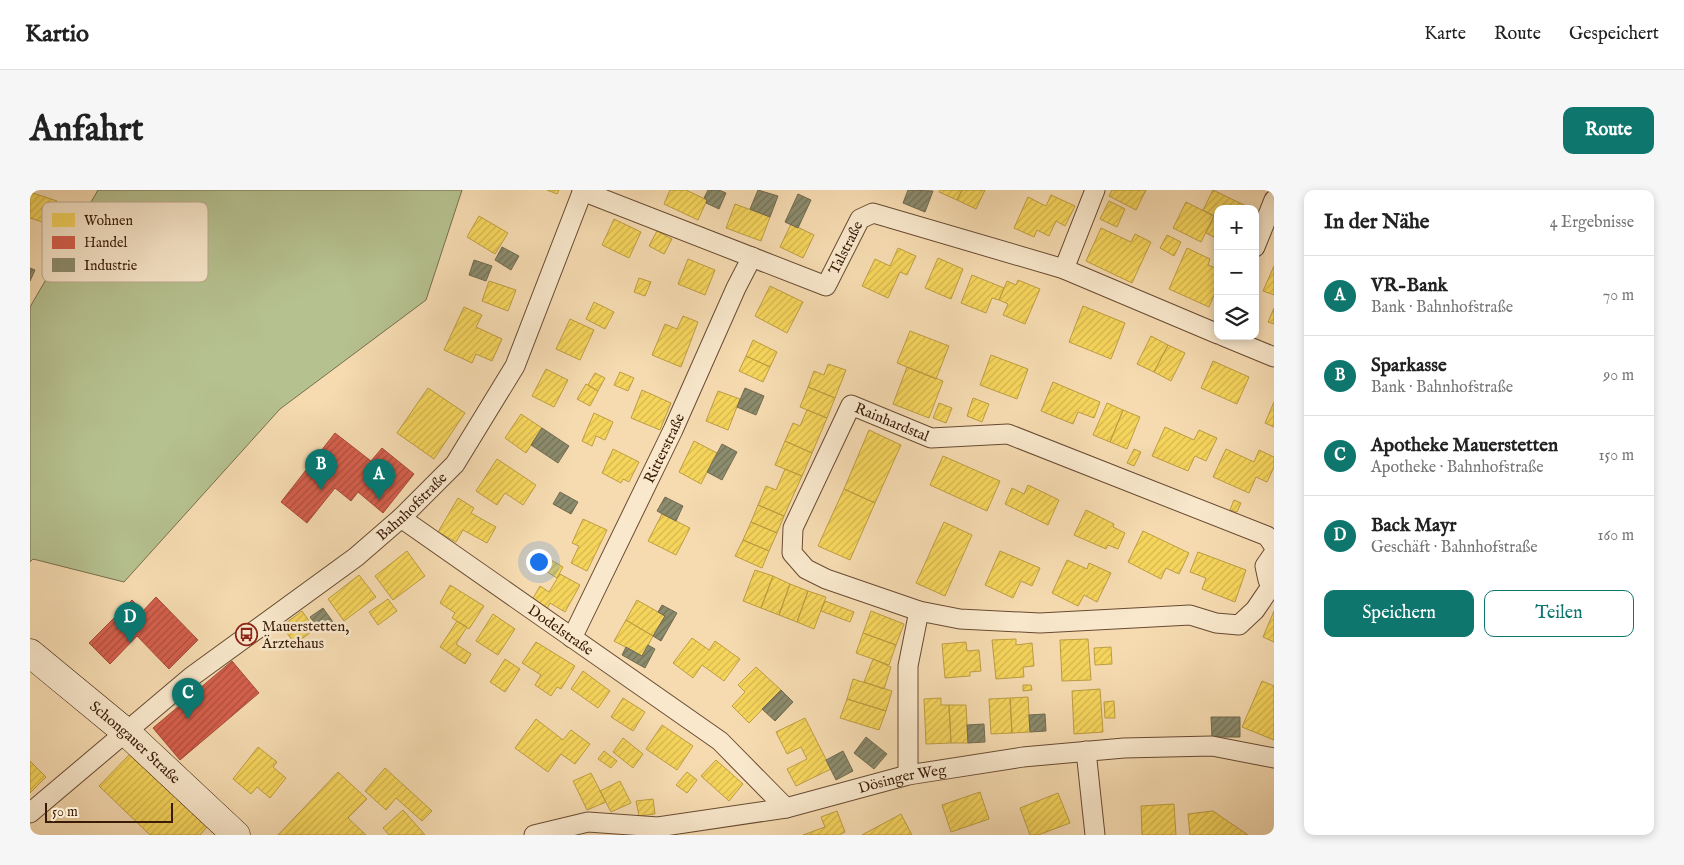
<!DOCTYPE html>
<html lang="de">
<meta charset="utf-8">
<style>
body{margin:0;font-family:"IM FELL English",serif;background:#f6f6f6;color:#222}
.controls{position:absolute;right:15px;top:15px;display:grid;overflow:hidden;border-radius:10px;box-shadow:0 2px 8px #0003}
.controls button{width:45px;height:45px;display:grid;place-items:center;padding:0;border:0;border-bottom:1px solid #e0e0e0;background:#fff;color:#222;font:25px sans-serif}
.scale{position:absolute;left:15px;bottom:12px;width:128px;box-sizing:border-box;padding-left:5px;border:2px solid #391b08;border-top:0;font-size:14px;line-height:18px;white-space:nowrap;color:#391b08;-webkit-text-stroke:4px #f9e8cc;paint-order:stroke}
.you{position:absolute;left:508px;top:371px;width:18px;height:18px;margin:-12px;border:4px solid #fff;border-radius:50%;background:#1a73e8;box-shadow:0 0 0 8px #1a73e833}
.badge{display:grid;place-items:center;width:32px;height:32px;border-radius:50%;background:#0f766e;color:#fff;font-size:16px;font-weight:700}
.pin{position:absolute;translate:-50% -41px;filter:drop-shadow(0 1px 2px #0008)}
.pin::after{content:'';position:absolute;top:26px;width:18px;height:15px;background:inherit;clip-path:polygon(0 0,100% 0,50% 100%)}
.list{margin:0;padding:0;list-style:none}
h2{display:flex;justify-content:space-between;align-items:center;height:65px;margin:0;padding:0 20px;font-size:21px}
h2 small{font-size:16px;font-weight:400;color:#767676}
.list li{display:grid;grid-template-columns:32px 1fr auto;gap:15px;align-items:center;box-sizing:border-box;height:80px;padding:0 20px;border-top:1px solid #e0e0e0}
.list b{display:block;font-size:19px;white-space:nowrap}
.list p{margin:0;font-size:16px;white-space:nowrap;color:#767676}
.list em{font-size:16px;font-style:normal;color:#767676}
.actions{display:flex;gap:10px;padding:15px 20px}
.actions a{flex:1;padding:11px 0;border:1px solid #0f766e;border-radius:10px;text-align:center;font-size:18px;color:#0f766e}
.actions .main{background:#0f766e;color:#fff}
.icon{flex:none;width:28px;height:28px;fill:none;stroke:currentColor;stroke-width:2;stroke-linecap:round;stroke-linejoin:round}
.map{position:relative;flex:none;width:1244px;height:645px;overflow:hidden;border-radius:10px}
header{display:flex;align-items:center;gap:30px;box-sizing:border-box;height:70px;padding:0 25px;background:#fff;border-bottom:1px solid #e0e0e0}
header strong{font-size:24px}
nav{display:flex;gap:28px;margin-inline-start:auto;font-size:18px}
.intro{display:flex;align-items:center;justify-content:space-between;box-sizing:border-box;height:120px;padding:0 30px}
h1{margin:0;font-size:35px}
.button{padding:12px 22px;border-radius:10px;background:#0f766e;color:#fff;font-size:18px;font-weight:700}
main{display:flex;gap:30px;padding:0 30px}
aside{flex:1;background:#fff;border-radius:10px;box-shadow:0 2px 8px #0003}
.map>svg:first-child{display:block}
.green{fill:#b6c190;stroke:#786e4c}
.homes{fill:url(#homes-hatch);stroke:#bd9d43}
.shops{fill:url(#shops-hatch);stroke:#a74b38}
.industry{fill:url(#industry-hatch);stroke:#736a4f}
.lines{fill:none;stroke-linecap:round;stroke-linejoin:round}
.minor-casing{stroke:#684b32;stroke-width:21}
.secondary-casing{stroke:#391b08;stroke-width:29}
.minor{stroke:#f9e8cc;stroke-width:19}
.secondary{stroke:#f9e8cc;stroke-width:28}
.labels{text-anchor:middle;stroke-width:5;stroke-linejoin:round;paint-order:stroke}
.street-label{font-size:15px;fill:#391b08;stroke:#f9e8cc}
.poi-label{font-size:15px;fill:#391b08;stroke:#f9e8cc;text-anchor:start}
.key{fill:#f9e8cc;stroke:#bfaa91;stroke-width:1}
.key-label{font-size:14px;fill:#391b08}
</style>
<header>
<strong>Kartio</strong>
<nav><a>Karte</a><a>Route</a><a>Gespeichert</a></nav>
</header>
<div class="intro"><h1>Anfahrt</h1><a class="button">Route</a></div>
<main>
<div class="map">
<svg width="1244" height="645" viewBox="0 0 1244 645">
<defs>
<pattern id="homes-hatch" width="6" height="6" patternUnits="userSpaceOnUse" patternTransform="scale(1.25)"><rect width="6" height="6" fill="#f6d55c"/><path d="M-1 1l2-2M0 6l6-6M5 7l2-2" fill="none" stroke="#d4b64e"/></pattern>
<pattern id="shops-hatch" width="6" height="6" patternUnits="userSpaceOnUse" patternTransform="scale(1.25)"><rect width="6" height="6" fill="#d6604d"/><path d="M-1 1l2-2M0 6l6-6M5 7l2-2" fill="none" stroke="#af4e3e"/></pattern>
<pattern id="industry-hatch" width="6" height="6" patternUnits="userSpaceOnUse" patternTransform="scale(1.25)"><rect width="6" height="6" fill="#8c8c6e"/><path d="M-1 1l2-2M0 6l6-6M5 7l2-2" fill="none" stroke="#737258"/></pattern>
</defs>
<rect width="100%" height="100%" fill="#f6dbb1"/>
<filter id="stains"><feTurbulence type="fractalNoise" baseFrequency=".004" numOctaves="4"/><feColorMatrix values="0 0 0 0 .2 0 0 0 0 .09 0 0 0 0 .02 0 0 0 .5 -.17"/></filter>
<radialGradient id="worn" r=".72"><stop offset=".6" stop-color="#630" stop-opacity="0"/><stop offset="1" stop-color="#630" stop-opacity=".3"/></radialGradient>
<path class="green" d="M68 0H432L396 110 250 219 94 392 3 369 0 372V117Z"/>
<path class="homes" d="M517 0H529L527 4Z
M640 0H656L677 10 668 30 634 14Z
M910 0H932L927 10 909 2Z
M932 0H955L946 19 927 10Z
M1082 0H1116L1106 20 1079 6Z
M1183 0 1218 17 1217 19H1188V49L1176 43 1184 26 1173 20Z
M0 2 27 11 19 34 0 28Z
M1021 5 1045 16 1035 36 1026 31 1019 46 1007 40 1004 47 984 38 998 7 1016 16Z
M1079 11 1095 19 1087 37 1070 29Z
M1156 12 1184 26 1171 52 1143 38Z
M705 14 740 27 731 51 696 38Z
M449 26 478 43 465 64 437 47Z
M584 29 611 42 599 68 572 55Z
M761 34 784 45 773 68 750 57Z
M1071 38 1101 52 1105 44 1121 52 1102 93 1056 71Z
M627 41 642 49 634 64 619 56Z
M1137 45 1151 52 1144 66 1130 58Z
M868 58 886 66 877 85 870 82 858 108 832 96 845 69 860 76Z
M1157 58 1180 69 1178 75 1188 79V96L1179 117 1139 99Z
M908 68 933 79 921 109 895 98Z
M658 69 685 80 675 105 648 94Z
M1244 76V105L1233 101Z
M942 85 974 98 969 110 962 108 956 123 931 113Z
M609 88 621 92 615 106 604 102Z
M988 90 1010 99 995 134 973 125 978 114 969 110 977 91 986 95Z
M459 91 486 100 478 121 452 111Z
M740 96 773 112 757 143 725 126Z
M564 112 584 122 575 139 556 129Z
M1053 116 1095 133 1081 169 1039 152Z
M434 117 452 125 446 137 472 149 462 171 446 164 442 173 414 160Z
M1244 118V134L1238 132Z
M653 126 668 132 651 177 622 165 635 134 647 139Z
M540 129 564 140 550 170 526 159Z
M880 141 919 156 906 189 867 173Z
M1121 146 1138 155 1124 182 1107 174Z
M723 150 747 162 740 177 716 166Z
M1138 155 1155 163 1141 191 1124 182Z
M961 165 998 179 987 209 950 195Z
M716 166 740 177 733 192 709 181Z
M1183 171 1219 187 1207 214 1171 198Z
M798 174 816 180 805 208 778 197 784 181 794 185Z
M877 177 913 191 899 228 863 214Z
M516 179 538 190 524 217 502 206Z
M590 182 604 188 598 201 584 195Z
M565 183 575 188 568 201 558 195Z
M1023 192 1070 212 1064 228 1048 222 1043 234 1011 221Z
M556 194 568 201 560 216 547 209Z
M778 197 805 208 797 228 770 217Z
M398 198 435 223 404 269 367 243Z
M612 200 641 213 630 240 601 228Z
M688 201 710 209 698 240 676 231Z
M943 208 959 214 952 232 937 226Z
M1244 212V237L1235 233Z
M909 213 922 218 916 233 903 228Z
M1077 213 1093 220 1080 252 1063 245Z
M777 220 797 228 782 263 755 251 763 233 770 236Z
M1093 220 1110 227 1097 259 1080 252Z
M564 223 583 232 575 250 566 246 562 256 552 251Z
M491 224 512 238 496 263 475 248Z
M1135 237 1164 250 1169 240 1187 248 1176 271 1165 266 1158 281 1122 266Z
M839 240 871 255 845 313 814 299Z
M664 251 687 263 671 294 649 282Z
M755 251 782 263 772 286 745 275Z
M583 259 609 272 599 292 593 289 591 293 572 283Z
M1104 259 1111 262 1104 276 1097 273Z
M1196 259 1224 272 1229 260 1244 267V277L1237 292 1226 287 1219 303 1183 287Z
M913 266 970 291 957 321 900 295Z
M467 269 506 295 493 315 475 303 467 315 446 301Z
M755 279 772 286 754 326 728 315 736 296 746 300Z
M998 295 1029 310 1018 335 975 314 982 298 994 304Z
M814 299 845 313 820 370 788 356Z
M428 308 444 318 441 323 466 337 457 353 433 340 426 352 408 342Z
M1204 310 1211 313 1207 322 1200 320Z
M728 315 754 326 747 343 721 332Z
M1056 320 1084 334 1083 337 1095 343 1088 359 1078 355 1076 359 1044 345Z
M632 324 660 338 646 365 618 351Z
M553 329 577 340 557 381 541 373 549 356 542 353Z
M721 332 747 343 739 361 713 350Z
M914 332 942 345 915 406 886 393Z
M1113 341 1159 363 1149 384 1136 378 1131 389 1098 372Z
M713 350 739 361 732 378 705 366Z
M377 361 395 386 363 410 345 386Z
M970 361 1010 378 1002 396 991 391 983 408 955 395Z
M1168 362 1216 380 1205 412 1172 399 1176 388 1160 382Z
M514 366 533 377 527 388 508 376Z
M1037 370 1057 379 1059 373 1081 383 1067 412 1054 405 1048 416 1022 403Z
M725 380 743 386 731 418 713 411Z
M530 384 550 395 535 422 520 413 517 419 502 410 510 396 519 402Z
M329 385 346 407 314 431 298 409Z
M743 386 760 394 749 425 731 418Z
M760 394 778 401 767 432 749 425Z
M420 395 454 416 439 439 422 428 425 423 410 413Z
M778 401 796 407 784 439 767 432Z
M358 409 367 421 348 435 339 422Z
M607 410 635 426 623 446 596 430Z
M795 411 824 422 820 432 791 421Z
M272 421 285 439 265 454 252 436Z
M841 421 874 434 866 455 833 443Z
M1244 421V452L1233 447Z
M463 424 485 439 468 465 446 451Z
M596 430 623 446 612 466 584 451Z
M427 431 437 437 426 454 441 464 435 474 410 457Z
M833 443 866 455 859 475 826 463Z
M662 448 679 460 685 451 710 469 694 491 672 475 663 488 643 473Z
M986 449V455L1002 453 1004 476 993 477 994 487 966 489 962 450Z
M1058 449 1061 490 1032 491 1030 450Z
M506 452 545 476 531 499 527 497 521 506 505 495 511 485 492 473Z
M936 452 937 461 949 460 951 481 940 482V486L915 488 912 454Z
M1081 457 1082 474 1065 475 1064 458Z
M475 469 490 479 475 502 460 492Z
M843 469 861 477 854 499 834 492Z
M726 477 751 500 719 533 702 516 715 502 708 495Z
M553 481 580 501 568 518 541 499Z
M823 489 862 501 856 521 817 509Z
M1232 491 1244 496V550L1212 537Z
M993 495H1001L1002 500 993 501Z
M1070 499 1073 542 1044 544 1042 501Z
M998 507 1000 542 982 543 980 508Z
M593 508 615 522 603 541 581 527Z
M911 508V515H919L921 553 896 554 894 509Z
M980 508 982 543 961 544 959 509Z
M817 509 856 521 849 540 810 528Z
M1084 511 1085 528H1075L1074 512Z
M919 515H936L938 553H921Z
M775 528 801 579 766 596 757 579 777 569 771 557 757 564 746 542Z
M506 529 533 550 541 540 560 554 545 574 531 564 518 582 485 558Z
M632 535 663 556 647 580 616 559Z
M593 548 613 564 603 578 583 562Z
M228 557 247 572 243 577 256 588 240 608 227 597 221 604 203 589Z
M574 561 587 571 581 578 568 569Z
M100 564 177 637 170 645H120L69 596Z
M686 570 713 594 699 611 671 586Z
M0 571 16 587 0 603Z
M355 578 402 621 392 631 366 608 356 620 335 601Z
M308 582 337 609 318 628 336 645H248Z
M657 582 667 590 657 603 646 595Z
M561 583 576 612 557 620 543 591Z
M590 591 601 613 581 622 570 601Z
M950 602 959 629 921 642 912 615Z
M1028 603 1040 633 1008 645H1000L990 618Z
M623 609 625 624 609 626 606 611Z
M1144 614 1146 645H1112L1111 616Z
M373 620 395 645H359L353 638Z
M807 621 815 642 809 645H773L795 637 791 627Z
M1183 621 1218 645H1160L1158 624Z
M871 624 882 645H832Z"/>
<path class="shops" d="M305 243 341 271 352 258 384 284 353 323 328 302 321 311 305 298 277 333 251 312Z
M126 407 168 450 139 479 107 446 80 474 59 453 102 410 113 421Z
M202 471 229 503 150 570 123 538Z"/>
<path class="industry" d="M678 0H689L696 3 689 19 676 13 677 10 674 8Z
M728 0 748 6 740 27 720 19Z
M878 0 903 1 895 22 873 13Z
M768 4 781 10 768 38 755 32Z
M472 57 489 66 481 80 465 70Z
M444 70 462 76 456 91 439 85Z
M0 78 5 80 0 91Z
M715 198 734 206 726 225 707 217Z
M512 238 539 256 528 273 501 255Z
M692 254 707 262 692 290 677 282Z
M530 302 548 312 541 324 523 314Z
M635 307 653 316 646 331 627 321Z
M632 415 647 423 631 451 623 446 635 426 628 422Z
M293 418 303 432 290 441 280 427Z
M618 455 625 459 615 478 592 465 596 457 612 466Z
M751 500 763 512 745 531 732 519Z
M1015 524 1016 541 1000 542 999 525Z
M1181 527H1210V547H1182Z
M954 534 955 552 938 553 937 535Z
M836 547 857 564 844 579 824 563Z
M813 561 823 581 806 590 796 570Z"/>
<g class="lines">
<defs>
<g id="minor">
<path id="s1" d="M552 1 796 96 830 29 843 23 1034 79 1188 144"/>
<path d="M1225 57 1244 10"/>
<path d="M1034 79 1065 0"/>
<path d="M1193 146 1244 167"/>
<path id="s2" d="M371 328 690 551 756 618"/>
<path d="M1244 363 1235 376 1238 390 1244 396"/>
<path id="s3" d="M1242 395 1225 420 1209 435 1186 433 1160 425 1010 433 930 429 889 421 796 389 776 379 762 363 763 338 821 215 901 248 978 244 1237 346 1244 356"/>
<path id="s4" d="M542 448 643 240 706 98 722 67"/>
<path d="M1056 561 1065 645"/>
<path d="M878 585V476L889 421"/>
<path id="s5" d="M0 623 161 487 326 367 371 328 425 274 485 176 553 0"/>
<path id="s6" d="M504 645 558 632 628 637 756 618 878 585 993 567 1094 558 1182 556 1244 568"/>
</g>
<g id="secondary">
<path id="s7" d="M0 463 97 543 206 645"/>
</g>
</defs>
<use href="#minor" class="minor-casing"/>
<use href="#secondary" class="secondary-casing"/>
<use href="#minor" class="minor"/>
<use href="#secondary" class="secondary"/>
</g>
<defs>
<symbol id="bus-ring" viewBox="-11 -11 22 22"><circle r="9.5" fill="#f9e8cc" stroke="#8f2418" stroke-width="1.5"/><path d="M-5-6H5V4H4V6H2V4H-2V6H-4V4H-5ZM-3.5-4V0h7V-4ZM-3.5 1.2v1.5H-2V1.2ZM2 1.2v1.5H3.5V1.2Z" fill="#8f2418"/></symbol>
</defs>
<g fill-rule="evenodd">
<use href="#bus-ring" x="204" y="432" width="25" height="25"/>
</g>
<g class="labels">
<g class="street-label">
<text dy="5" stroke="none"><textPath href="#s1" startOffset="305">Talstraße</textPath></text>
<text dy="5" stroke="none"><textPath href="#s3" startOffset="722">Rainhardstal</textPath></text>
<text dy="5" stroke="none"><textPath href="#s4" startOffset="211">Ritterstraße</textPath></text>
<text dy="5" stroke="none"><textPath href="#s5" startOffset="490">Bahnhofstraße</textPath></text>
<text dy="5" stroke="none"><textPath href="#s2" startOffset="195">Dodelstraße</textPath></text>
<text dy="5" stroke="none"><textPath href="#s7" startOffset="138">Schongauer Straße</textPath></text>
<text dy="5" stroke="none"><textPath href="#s6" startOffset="375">Dösinger Weg</textPath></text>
</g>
<g class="poi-label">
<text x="232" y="441">Mauerstetten,<tspan x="232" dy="17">Ärztehaus</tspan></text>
</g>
</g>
<rect x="12" y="12" width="166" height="80" rx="8" class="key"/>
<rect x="22" y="23" width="23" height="14" fill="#f6d55c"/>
<rect x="22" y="46" width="23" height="13" fill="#d6604d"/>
<rect x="22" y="68" width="23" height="14" fill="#8c8c6e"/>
<g class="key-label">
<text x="54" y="35">Wohnen</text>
<text x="54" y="57">Handel</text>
<text x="54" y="80">Industrie</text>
</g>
<rect width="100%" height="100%" filter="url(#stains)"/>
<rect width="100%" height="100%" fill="url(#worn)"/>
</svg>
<div class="controls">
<button>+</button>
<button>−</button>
<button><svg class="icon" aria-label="layers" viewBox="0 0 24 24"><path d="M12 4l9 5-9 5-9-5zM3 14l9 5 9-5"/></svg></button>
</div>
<div class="scale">50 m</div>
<div class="you"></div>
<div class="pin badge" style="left:349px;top:310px">A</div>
<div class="pin badge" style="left:291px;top:300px">B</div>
<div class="pin badge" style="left:158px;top:529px">C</div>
<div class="pin badge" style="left:100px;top:453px">D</div>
</div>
<aside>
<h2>In der Nähe<small>4 Ergebnisse</small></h2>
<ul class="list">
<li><span class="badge">A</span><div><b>VR-Bank</b><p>Bank · Bahnhofstraße</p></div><em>70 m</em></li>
<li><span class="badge">B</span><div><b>Sparkasse</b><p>Bank · Bahnhofstraße</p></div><em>90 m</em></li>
<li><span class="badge">C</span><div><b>Apotheke Mauerstetten</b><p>Apotheke · Bahnhofstraße</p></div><em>150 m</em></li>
<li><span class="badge">D</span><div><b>Back Mayr</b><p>Geschäft · Bahnhofstraße</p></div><em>160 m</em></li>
</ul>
<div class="actions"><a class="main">Speichern</a><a>Teilen</a></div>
</aside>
</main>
